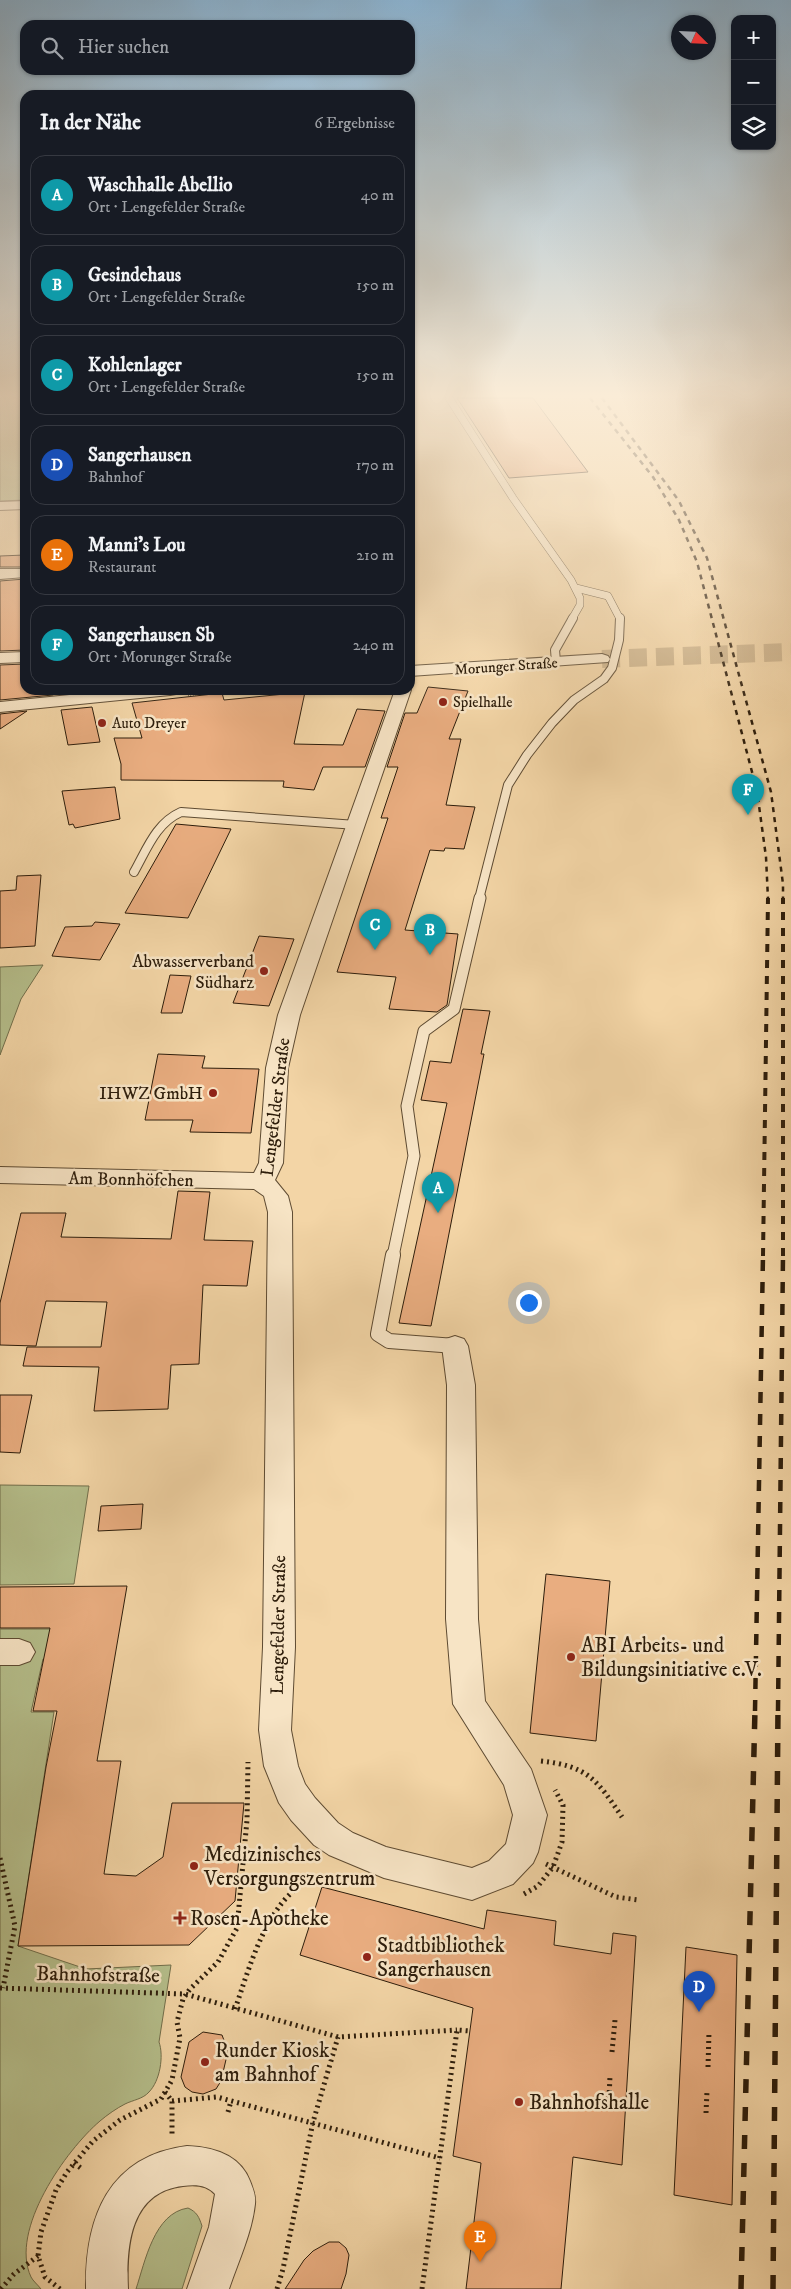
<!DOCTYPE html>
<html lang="de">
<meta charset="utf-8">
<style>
body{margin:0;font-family:"IM FELL DW Pica",serif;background:#20242c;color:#f1f3f6}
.controls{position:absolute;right:15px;top:15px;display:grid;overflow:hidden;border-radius:10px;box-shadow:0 1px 4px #0004}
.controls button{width:45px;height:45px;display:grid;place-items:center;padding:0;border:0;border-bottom:1px solid #363941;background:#171b24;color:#f1f3f6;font:25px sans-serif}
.compass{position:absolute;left:671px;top:15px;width:45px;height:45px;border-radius:50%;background:#171b24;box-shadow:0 1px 4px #0004;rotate:114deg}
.you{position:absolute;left:528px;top:1302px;width:18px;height:18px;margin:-12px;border:4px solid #fff;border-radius:50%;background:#1a73e8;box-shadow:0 0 0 8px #1a73e833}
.badge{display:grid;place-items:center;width:32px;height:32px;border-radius:50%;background:#b45309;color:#fff;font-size:16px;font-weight:700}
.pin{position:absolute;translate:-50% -41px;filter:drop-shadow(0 1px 2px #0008)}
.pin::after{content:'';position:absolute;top:26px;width:18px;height:15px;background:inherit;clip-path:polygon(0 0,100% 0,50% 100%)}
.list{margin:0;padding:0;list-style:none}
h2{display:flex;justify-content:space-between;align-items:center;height:65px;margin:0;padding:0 20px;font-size:21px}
h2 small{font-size:16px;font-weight:400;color:#9ea1a6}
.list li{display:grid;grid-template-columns:32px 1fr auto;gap:15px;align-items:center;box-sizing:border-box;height:80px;margin:0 10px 10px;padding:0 10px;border:1px solid #363941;border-radius:15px}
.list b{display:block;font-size:19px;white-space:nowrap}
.list p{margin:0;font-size:16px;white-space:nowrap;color:#9ea1a6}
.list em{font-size:16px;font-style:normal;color:#9ea1a6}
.icon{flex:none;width:28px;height:28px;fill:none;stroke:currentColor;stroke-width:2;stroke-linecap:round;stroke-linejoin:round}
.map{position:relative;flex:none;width:791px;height:2289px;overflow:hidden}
.search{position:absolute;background:#171b24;box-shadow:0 1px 4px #0004;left:20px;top:20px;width:395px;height:55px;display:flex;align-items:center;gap:12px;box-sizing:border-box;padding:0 18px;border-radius:15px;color:#9ea1a6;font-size:19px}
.panel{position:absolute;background:#171b24;box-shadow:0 1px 4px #0004;left:20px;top:90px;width:395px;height:605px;border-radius:15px}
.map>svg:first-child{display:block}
.green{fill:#b5be8b;stroke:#716e4b}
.building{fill:#e9ad80;stroke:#2d1d0b}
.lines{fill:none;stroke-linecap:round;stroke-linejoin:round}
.minor-tunnel{stroke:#cbb087;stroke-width:18;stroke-dasharray:18 9;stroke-linecap:butt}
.service-far3-casing{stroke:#5e4b32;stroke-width:8}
.service-far2-casing{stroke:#5e4b32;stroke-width:10}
.service-far1-casing{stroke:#5e4b32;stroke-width:13}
.service-casing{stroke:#5e4b32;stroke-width:16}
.minor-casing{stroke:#5e4b32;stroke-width:2}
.path-far1{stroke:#2d1d0b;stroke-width:2.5;stroke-dasharray:0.5 2;stroke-linecap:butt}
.path{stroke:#2d1d0b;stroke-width:5;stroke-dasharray:2 4;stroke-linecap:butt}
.service-far3{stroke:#f7e4c5;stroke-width:7}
.service-far2{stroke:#f7e4c5;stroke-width:8}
.service-far1{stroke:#f7e4c5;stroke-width:11}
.service{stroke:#f7e4c5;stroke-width:14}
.minor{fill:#f7e4c5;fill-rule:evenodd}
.rail-far3{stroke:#2d1d0b;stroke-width:2.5;stroke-dasharray:5 5;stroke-linecap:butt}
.rail-far2{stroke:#2d1d0b;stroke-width:4;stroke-dasharray:8 8;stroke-linecap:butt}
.rail-far1{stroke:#2d1d0b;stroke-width:4.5;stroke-dasharray:11 11;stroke-linecap:butt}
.rail{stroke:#2d1d0b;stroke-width:5.5;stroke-dasharray:14 14;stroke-linecap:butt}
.poi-dot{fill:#8f2418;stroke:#f7e4c5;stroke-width:2}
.labels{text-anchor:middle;stroke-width:5;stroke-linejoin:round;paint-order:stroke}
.far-street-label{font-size:15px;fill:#2d1d0b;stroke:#f7e4c5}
.far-poi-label{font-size:15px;fill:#2d1d0b;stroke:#f7e4c5;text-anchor:start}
.poi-label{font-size:18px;fill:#2d1d0b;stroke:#f7e4c5;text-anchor:end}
.street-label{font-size:18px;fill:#2d1d0b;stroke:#f7e4c5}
.near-poi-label{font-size:21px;fill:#2d1d0b;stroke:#f7e4c5;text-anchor:start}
.near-street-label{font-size:21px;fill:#2d1d0b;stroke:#f7e4c5}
</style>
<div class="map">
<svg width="791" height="2289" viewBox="0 0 791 2289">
<rect width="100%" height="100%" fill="#f3d5a6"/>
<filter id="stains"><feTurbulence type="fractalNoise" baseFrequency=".004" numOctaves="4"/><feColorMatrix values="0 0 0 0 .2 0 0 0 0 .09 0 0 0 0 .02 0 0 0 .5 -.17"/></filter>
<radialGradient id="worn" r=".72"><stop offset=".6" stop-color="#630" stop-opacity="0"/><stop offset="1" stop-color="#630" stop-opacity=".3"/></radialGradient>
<path class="green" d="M0 398H25V500L0 501Z
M43 965 21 999 0 1055V967Z
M0 1485 89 1486 74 1584 0 1585Z
M0 1629H62L58 1658 43 1659 31 1712H54L18 1946 86 1969 171 1965 159 2042C164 2056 160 2081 149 2092 143 2099 133 2100 125 2104 117 2108 107 2115 100 2121 66 2150 9 2230 31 2277 33 2281 38 2285 41 2289H0Z
M188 2208C197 2212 199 2217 202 2226L182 2289H136C145 2262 154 2213 188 2208Z"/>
<path class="building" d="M457 398H533L588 472 509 478Z
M25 555V567H0V556Z
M25 579V650L0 651V581Z
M25 664V690H60L53 695 0 700V665Z
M428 687 468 691 449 739H461L446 805 475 807 464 849 445 848 444 851 430 850 405 930 458 934 447 1005 437 1012 389 1009 396 977 337 972 388 818H381L398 767H387L405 713H417Z
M305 692 294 744 343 745 357 709 385 711 365 767H323L314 790 283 787 284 781 121 780V764L114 738H142L132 703 222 693 224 700Z
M92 707 100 742 68 745 61 710Z
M27 711 0 729V714Z
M115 787 120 819 75 828 73 824 69 825 62 791Z
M176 824 231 829 188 918 125 913Z
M41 875 35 946 0 948V891L16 890 17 876Z
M95 922 120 924 100 960 52 956 65 927 92 926Z
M259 936 294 939 269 1006 233 1003Z
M170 975 191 976 182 1013H161Z
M463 1009 490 1011 481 1054H484L431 1326 399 1323 447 1103 421 1100 430 1061 451 1063Z
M158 1054 205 1056 202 1068 259 1069 251 1133 190 1132 193 1120H145Z
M178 1191 210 1192 204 1240 253 1241 247 1286 203 1285 199 1364 171 1365 168 1409 94 1411 99 1367 23 1366 27 1347H101L107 1302 46 1301 36 1346 0 1345V1303L21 1213H66L61 1237 171 1239Z
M0 1395H32L20 1453 0 1452Z
M143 1504 141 1529 98 1531 101 1506Z
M546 1574 610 1581 596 1741 530 1733Z
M127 1586 97 1761H121L104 1874 136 1876 163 1857 172 1803H244L235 1901 189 1945 18 1946 46 1767 57 1711H33L50 1628H0V1587Z
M322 1887 484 1929 487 1910 556 1921 554 1945 611 1954 613 1933 636 1936 622 2165 573 2157 561 2289H466L481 2163 453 2156 473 2008 300 1955Z
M686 1947 737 1955 732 2205 674 2195Z
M203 2032 222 2035 228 2051 221 2081 216 2089 203 2094 192 2092 185 2087 181 2077 189 2042Z
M329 2242H339L346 2248 349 2255 346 2274 341 2289H285L304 2260 313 2251Z"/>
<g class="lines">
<path class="minor-tunnel" d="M602 659 791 652"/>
<defs>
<path id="service-far3" d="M449 398 513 498 571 580 580 598V605L572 619
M576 588 608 596 620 619"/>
<path id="service-far2" d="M556 662 555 650 573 618
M134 872C147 849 156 823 181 812L356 825
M479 899 508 785 527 755 552 723 574 700 604 679 612 668 619 640 620 618"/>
<path id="service-far1" d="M393 1256 414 1156 407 1106 424 1031 454 1009 480 898"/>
<path id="service" d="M393 1255 378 1334 389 1341 455 1346"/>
<path id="minor" d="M25 501V509L0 510V502Z
M0 569H25V577L0 579Z
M25 652V662L0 663V653Z
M602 654 608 656 610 659 608 662 410 676V666Z
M410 688 411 690 300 1015 288 1068 283 1163 275 1180 288 1196 292 1212 295 1647 291 1730 298 1766 305 1784 315 1798 338 1823 353 1833 386 1847 472 1868 489 1861 506 1844 513 1815 504 1785 453 1704 446 1619 447 1385 442 1346 446 1339 455 1336 464 1339 468 1346 475 1385 478 1619 485 1701 531 1769 547 1815 538 1852 533 1863 513 1884 472 1900 384 1878 329 1855 314 1845 291 1820 279 1803 264 1766 259 1730 263 1647 268 1212 264 1196 254 1189 0 1183V1167L254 1173 259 1163 266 1068 278 1015 395 690H410Z
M119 690H178L176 694 170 695 0 712V702Z
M0 1639H19L30 1643 35 1652 30 1661 19 1665H0Z
M187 2146C214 2147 240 2155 250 2181 253 2189 256 2195 255 2204 252 2233 238 2262 229 2289H187L209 2227 215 2194C207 2185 196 2184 183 2186 130 2192 126 2246 128 2289H86C85 2218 108 2156 187 2146Z"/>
</defs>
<use href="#service-far3" class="service-far3-casing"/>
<use href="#service-far2" class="service-far2-casing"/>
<use href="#service-far1" class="service-far1-casing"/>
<use href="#service" class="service-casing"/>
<use href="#minor" class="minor-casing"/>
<path class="path-far1" d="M277 690 278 694
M188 695 245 690"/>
<path class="path" d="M541 1761C588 1766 597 1780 622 1817
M0 1858 15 1926 3 1988
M546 1864 616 1897 639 1900
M524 1894 538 1886 553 1867 562 1842 563 1805 555 1790
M0 1988 185 1994 338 2037 457 2030
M235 2009C250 1967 270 1887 321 1877 330 1875 340 1878 348 1879
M612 2052 615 2020
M708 2067 709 2032
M165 2092 172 2101V2137
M609 2098 610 2076
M172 2101 217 2097 440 2158
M228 2112 231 2101
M706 2113 707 2091
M74 2163 82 2169
M1 2289 14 2274 38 2256
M60 2289 45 2277 38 2256 41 2232 56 2190 67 2172 93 2141 120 2120 161 2099 172 2080 180 2038 177 2022 183 1999 190 1989 218 1962 237 1928 247 1820 248 1762
M277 2289 283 2269 313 2122 338 2037
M422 2289 457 2030 470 2031"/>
<use href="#service-far3" class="service-far3"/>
<use href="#service-far2" class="service-far2"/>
<use href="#service-far1" class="service-far1"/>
<use href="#service" class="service"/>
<use href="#minor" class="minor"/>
<path class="rail-far3" d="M590 398 653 477 679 520 697 562 757 791 766 857 768 899
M602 398 679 501 707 558 771 792 783 884V899"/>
<path class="rail-far2" d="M763 1256 768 898
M783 1256V898"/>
<path class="rail-far1" d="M755 1711 763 1255
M778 1711 783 1255"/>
<path class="rail" d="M741 2289 755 1709
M773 2289 778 1709"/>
</g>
<linearGradient id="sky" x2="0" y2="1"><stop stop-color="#8bb4d3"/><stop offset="0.55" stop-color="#faecd7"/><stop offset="1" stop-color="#faecd7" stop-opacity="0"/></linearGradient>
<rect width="791" height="719" fill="url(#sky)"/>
<g class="poi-dot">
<circle cx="443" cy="702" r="5"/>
<circle cx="102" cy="723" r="5"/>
<circle cx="264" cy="971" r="5"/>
<circle cx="213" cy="1093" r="5"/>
<circle cx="571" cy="1657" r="5"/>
<circle cx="194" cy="1866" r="5"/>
<path d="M177.5 1910.5h5v5h5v5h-5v5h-5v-5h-5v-5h5z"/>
<circle cx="367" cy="1957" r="5"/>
<circle cx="205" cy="2062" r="5"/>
<circle cx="519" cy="2102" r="5"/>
</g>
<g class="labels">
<g class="far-street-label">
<text transform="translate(506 666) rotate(-4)" y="5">Morunger Straße</text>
</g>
<g class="far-poi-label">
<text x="453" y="707">Spielhalle</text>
<text x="112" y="728">Auto Dreyer</text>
</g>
<g class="poi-label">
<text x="254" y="967">Abwasserverband<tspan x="254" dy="21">Südharz</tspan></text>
<text x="203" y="1099">IHWZ GmbH</text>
</g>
<g class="street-label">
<text transform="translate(275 1107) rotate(-83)" y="6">Lengefelder Straße</text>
<text transform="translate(131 1179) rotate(1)" y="6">Am Bonnhöfchen</text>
<text transform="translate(278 1625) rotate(-89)" y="6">Lengefelder Straße</text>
</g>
<g class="near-poi-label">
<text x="581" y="1652">ABI Arbeits- und<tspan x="581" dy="24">Bildungsinitiative e.V.</tspan></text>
<text x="204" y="1861">Medizinisches<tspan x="204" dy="24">Versorgungszentrum</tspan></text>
<text x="190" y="1925">Rosen-Apotheke</text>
<text x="377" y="1952">Stadtbibliothek<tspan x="377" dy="24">Sangerhausen</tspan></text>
<text x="215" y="2057">Runder Kiosk<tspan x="215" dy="24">am Bahnhof</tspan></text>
<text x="529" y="2109">Bahnhofshalle</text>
</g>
<g class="near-street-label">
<text transform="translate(98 1974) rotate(1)" y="7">Bahnhofstraße</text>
</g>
</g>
<rect width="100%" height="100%" filter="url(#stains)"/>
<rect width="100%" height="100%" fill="url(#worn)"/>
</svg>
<div class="controls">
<button>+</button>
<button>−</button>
<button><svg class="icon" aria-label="layers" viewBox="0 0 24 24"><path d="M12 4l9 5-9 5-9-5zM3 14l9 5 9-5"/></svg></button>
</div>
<svg class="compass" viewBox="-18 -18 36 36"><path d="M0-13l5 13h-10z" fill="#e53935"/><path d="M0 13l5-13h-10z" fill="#9ea1a6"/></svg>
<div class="you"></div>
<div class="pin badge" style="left:438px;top:1213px;background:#0f9aa8">A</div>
<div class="pin badge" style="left:430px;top:955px;background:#0f9aa8">B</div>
<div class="pin badge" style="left:375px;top:950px;background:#0f9aa8">C</div>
<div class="pin badge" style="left:699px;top:2012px;background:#1a4fb4">D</div>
<div class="pin badge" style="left:480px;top:2262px;background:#e8710a">E</div>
<div class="pin badge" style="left:748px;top:815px;background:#0f9aa8">F</div>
<div class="search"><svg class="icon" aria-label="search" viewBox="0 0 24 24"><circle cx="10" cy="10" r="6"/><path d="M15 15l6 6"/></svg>Hier suchen</div>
<section class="panel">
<h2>In der Nähe<small>6 Ergebnisse</small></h2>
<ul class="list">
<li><span class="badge" style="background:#0f9aa8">A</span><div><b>Waschhalle Abellio</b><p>Ort · Lengefelder Straße</p></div><em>40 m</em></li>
<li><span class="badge" style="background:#0f9aa8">B</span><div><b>Gesindehaus</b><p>Ort · Lengefelder Straße</p></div><em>150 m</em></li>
<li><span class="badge" style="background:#0f9aa8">C</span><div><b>Kohlenlager</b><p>Ort · Lengefelder Straße</p></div><em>150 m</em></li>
<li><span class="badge" style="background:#1a4fb4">D</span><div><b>Sangerhausen</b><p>Bahnhof</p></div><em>170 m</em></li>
<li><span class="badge" style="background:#e8710a">E</span><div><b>Manni's Lou</b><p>Restaurant</p></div><em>210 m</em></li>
<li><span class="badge" style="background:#0f9aa8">F</span><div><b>Sangerhausen Sb</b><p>Ort · Morunger Straße</p></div><em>240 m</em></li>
</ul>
</section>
</div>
